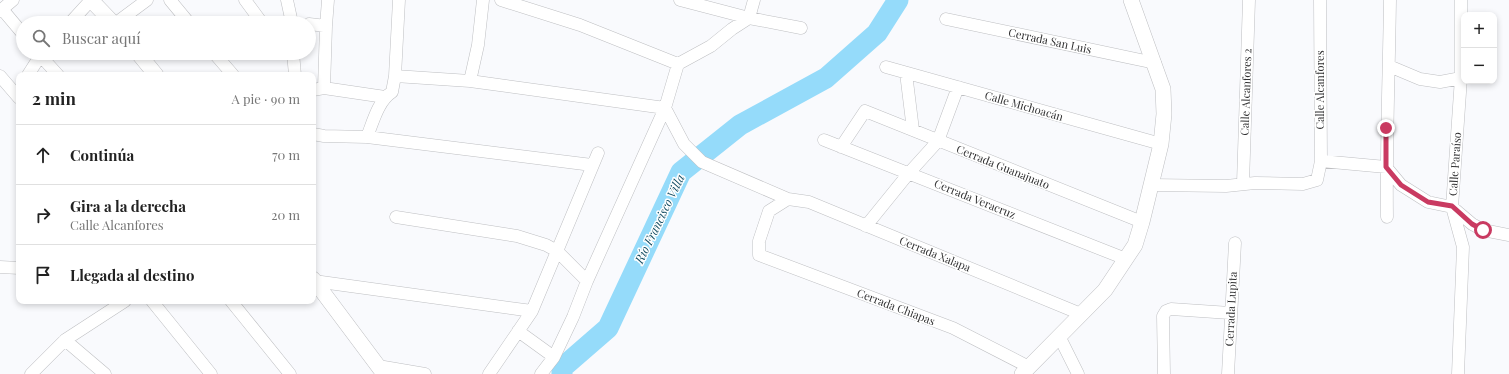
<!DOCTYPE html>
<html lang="es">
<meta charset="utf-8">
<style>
body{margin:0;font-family:"Playfair Display",serif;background:#f2f2f2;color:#222}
.controls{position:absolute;right:12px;top:12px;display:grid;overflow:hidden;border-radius:8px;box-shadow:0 2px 6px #0003}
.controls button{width:36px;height:36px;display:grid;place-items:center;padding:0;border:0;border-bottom:1px solid #e0e0e0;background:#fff;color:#222;font:20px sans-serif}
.stop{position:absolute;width:12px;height:12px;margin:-9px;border:3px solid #c93a61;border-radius:50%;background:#fff}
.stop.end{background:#c93a61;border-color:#fff;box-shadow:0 1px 4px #0008}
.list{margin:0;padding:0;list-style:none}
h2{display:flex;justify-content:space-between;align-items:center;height:52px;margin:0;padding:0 16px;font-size:17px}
h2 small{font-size:13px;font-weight:400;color:#767676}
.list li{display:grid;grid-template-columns:26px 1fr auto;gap:12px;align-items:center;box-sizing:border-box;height:60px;padding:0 16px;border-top:1px solid #e0e0e0}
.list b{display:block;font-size:15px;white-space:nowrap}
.list p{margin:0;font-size:13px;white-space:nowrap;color:#767676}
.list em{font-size:13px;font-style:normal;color:#767676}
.icon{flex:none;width:22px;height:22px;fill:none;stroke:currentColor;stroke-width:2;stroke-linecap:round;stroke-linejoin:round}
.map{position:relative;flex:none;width:1509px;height:374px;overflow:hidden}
.search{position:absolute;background:#fff;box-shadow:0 2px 6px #0003;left:16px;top:16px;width:300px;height:44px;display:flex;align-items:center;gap:10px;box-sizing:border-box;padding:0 14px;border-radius:22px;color:#767676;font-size:15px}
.panel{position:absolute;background:#fff;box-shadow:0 2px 6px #0003;left:16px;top:72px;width:300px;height:232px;border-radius:8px}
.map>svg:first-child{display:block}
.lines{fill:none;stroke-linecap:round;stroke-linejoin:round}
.river{stroke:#95dbfa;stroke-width:21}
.minor-casing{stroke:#bebfc2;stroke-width:13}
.major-casing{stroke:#bebfc2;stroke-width:16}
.minor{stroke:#fff;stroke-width:12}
.major{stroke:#fff;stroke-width:15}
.route{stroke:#c93a61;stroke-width:5}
.labels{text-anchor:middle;stroke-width:3;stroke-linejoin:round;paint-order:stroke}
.street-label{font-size:11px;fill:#2f2f30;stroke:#fff}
.water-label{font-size:12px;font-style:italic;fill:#154e64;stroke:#fff}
</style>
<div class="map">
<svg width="1509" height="374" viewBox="0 0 1509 374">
<rect width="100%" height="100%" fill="#f9fafd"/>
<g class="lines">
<path class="river" d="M562 374V368L608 328 681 172 740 125 826 78 877 33 898 0"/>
<defs>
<path id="minor" d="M170 0 189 23
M245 0 262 23
M287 0 292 23
M501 0 580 25 678 64
M680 0 749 18 801 28
M2 9 23 34
M0 11 13 0
M946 19 1155 63
M70 23 91 0
M116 23 147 0
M309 24 326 26
M38 53 58 75
M214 53 233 75
M293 53 295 75
M1389 66 1420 79 1440 82 1461 78
M886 67 1161 144
M906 73 913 130
M28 75 42 53
M0 76 19 98
M395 76 470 81 665 108 684 144 702 162 788 199 809 202 1081 314
M470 81 478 45 483 0
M324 88 326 26 328 0
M313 90 324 88 385 97
M313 134 324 136 367 137 592 165
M367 137C373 122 378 101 392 92L395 76 399 0
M824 140 1126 259
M841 147 865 111 1142 222
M1321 161 1386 167
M1386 167 1401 185 1428 202 1452 207 1472 224 1483 230 1509 235
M1243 183 1249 0
M1151 185 1226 186 1255 183 1303 184 1317 180 1321 161 1320 0
M788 199 769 211 759 241V255L953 328 1029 367
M396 217 517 236 546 245 557 251 587 281
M1387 217C1386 144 1389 72 1390 0
M866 226 909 173 938 141 958 87
M0 267 19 268
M314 281 532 311
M152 301 211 374
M231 301 290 374
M518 331 554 357
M1059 336 1078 374
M65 340 105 374
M378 366 425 374
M31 374 65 340 125 301
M489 374 532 311 598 153
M541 374 554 357 573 317 587 281 665 108 678 64 711 46 732 29 749 18 754 0
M1164 374 1163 316 1166 311 1171 309 1230 313
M1228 374 1235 243
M1458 374 1463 247 1452 207 1461 78V0"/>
<path id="major" d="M91 0 113 23
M138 53 156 75
M313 279 384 374
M1022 374 1105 290 1135 245 1142 222 1161 144 1164 114 1163 89 1131 0"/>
</defs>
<use href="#minor" class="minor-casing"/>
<use href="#major" class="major-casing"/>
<use href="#minor" class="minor"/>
<use href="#major" class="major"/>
</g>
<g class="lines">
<path class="route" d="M1386 128V167L1401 185 1428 202 1452 206 1472 224 1483 230"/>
</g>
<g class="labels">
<g class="street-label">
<text transform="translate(1050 41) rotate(12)" y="4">Cerrada San Luis</text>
<text transform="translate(1320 90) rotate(-90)" y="4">Calle Alcanfores</text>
<text transform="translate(1246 92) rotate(-88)" y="4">Calle Alcanfores 2</text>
<text transform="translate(1024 106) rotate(16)" y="4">Calle Michoacán</text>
<text transform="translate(1455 164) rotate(-86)" y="4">Calle Paraíso</text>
<text transform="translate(1003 167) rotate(22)" y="4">Cerrada Guanajuato</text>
<text transform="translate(975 199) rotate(22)" y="4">Cerrada Veracruz</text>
<text transform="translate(935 254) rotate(22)" y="4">Cerrada Xalapa</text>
<text transform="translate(896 307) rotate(21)" y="4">Cerrada Chiapas</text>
<text transform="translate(1231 309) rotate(-87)" y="4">Cerrada Lupita</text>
</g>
<g class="water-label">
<text transform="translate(660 219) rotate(-64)" y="4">Río Francisco Villa</text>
</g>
</g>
</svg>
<div class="controls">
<button>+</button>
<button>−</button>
</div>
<div class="stop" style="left:1483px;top:230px"></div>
<div class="stop end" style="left:1386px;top:128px"></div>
<div class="search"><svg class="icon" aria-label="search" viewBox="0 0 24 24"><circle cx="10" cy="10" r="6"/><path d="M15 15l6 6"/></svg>Buscar aquí</div>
<section class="panel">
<h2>2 min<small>A pie · 90 m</small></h2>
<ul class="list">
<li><svg class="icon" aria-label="ahead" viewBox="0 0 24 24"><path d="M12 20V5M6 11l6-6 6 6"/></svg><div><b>Continúa</b></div><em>70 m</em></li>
<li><svg class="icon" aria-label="right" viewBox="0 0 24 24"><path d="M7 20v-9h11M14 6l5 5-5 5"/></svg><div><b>Gira a la derecha</b><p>Calle Alcanfores</p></div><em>20 m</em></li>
<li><svg class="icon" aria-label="arrive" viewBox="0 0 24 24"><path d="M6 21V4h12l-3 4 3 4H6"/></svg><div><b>Llegada al destino</b></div></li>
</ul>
</section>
</div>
